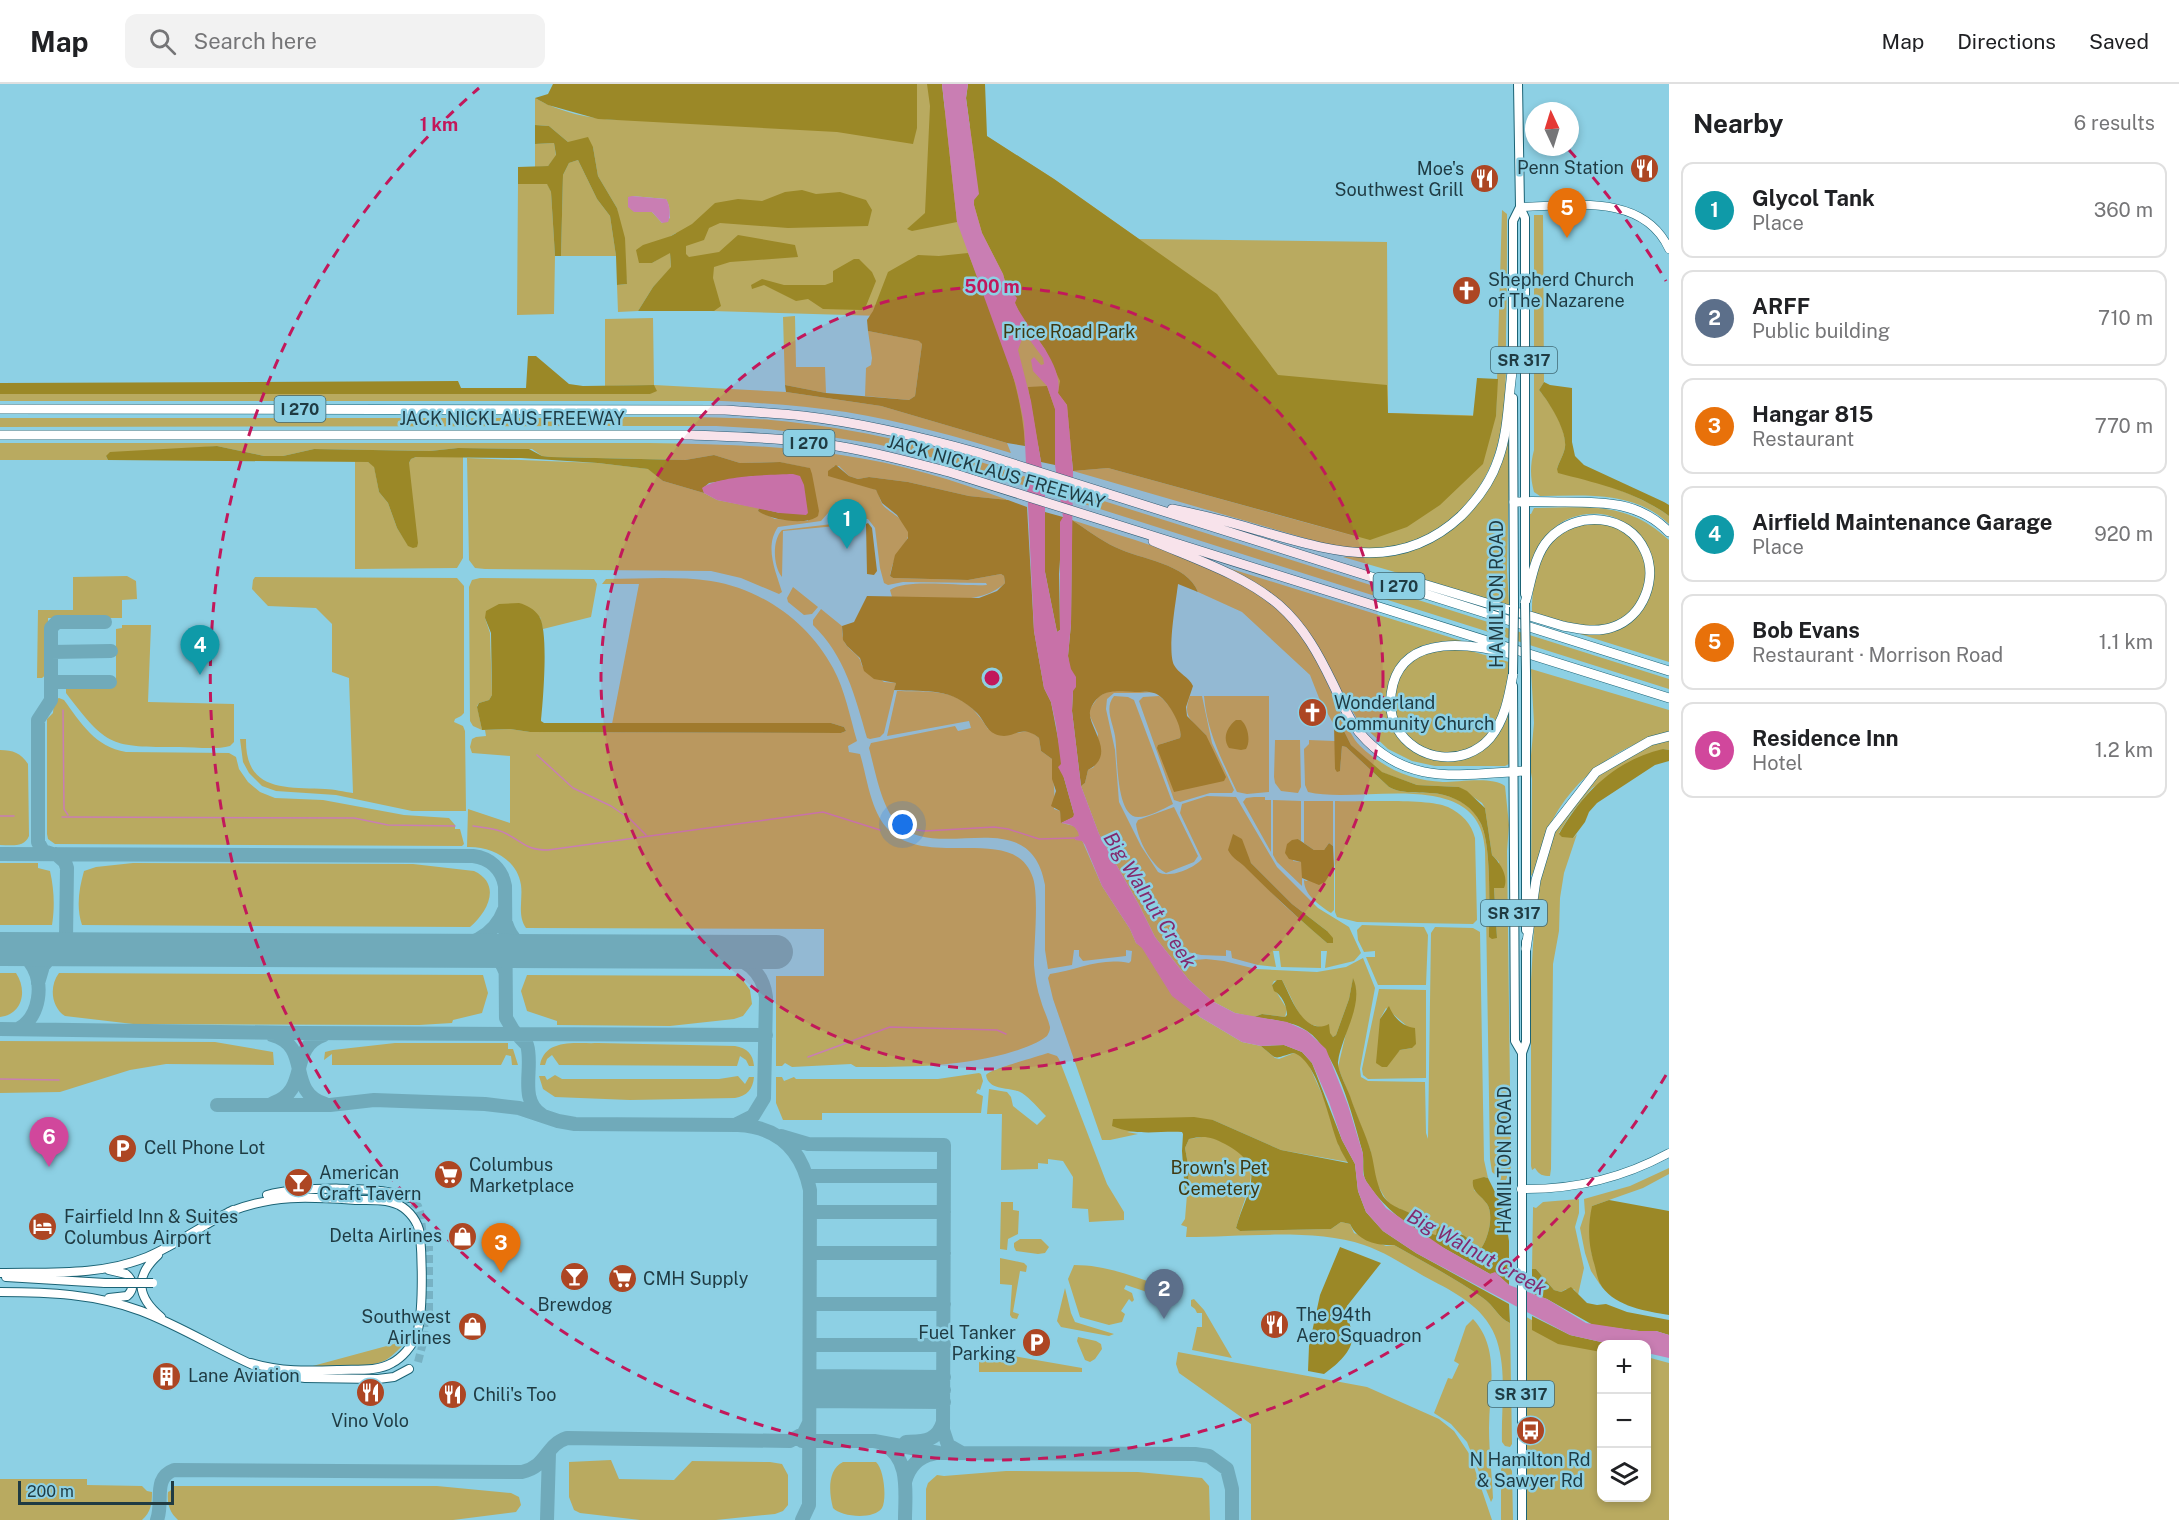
<!DOCTYPE html>
<meta charset="utf-8">
<style>
body{margin:0;font-family:"Public Sans",sans-serif;background:#f2f2f2;color:#202124}
.controls{position:absolute;right:18px;bottom:18px;display:grid;overflow:hidden;border-radius:12px;box-shadow:0 3px 9px #0003}
.controls button{width:54px;height:54px;display:grid;place-items:center;padding:0;border:0;border-bottom:2px solid #e0e0e0;background:#fff;color:#202124;font:30px sans-serif}
.compass{position:absolute;left:1525px;top:18px;width:54px;height:54px;border-radius:50%;background:#fff;box-shadow:0 3px 9px #0003;rotate:356deg}
.scale{position:absolute;left:18px;bottom:15px;width:156px;box-sizing:border-box;padding-left:6px;border:3px solid #1f3b43;border-top:0;font-size:16px;line-height:21px;white-space:nowrap;color:#1f3b43;-webkit-text-stroke:4px #8dd0e4;paint-order:stroke}
.you{position:absolute;left:903px;top:741px;width:21px;height:21px;margin:-15px;border:4px solid #fff;border-radius:50%;background:#1a73e8;box-shadow:0 0 0 9px #1a73e833}
.badge{display:grid;place-items:center;width:39px;height:39px;border-radius:50%;background:#ad4623;color:#fff;font-size:20px;font-weight:700}
.pin{position:absolute;translate:-50% -50px;filter:drop-shadow(0 2px 3px #0008)}
.pin::after{content:'';position:absolute;top:32px;width:21px;height:18px;background:inherit;clip-path:polygon(0 0,100% 0,50% 100%)}
.list{margin:0;padding:0;list-style:none}
h2{display:flex;justify-content:space-between;align-items:center;height:78px;margin:0;padding:0 24px;font-size:26px}
h2 small{font-size:20px;font-weight:400;color:#757577}
.list li{display:grid;grid-template-columns:39px 1fr auto;gap:18px;align-items:center;box-sizing:border-box;height:96px;margin:0 12px 12px;padding:0 12px;border:2px solid #e0e0e0;border-radius:12px}
.list b{display:block;font-size:22px;white-space:nowrap}
.list p{margin:0;font-size:20px;white-space:nowrap;color:#757577}
.list em{font-size:20px;font-style:normal;color:#757577}
.icon{flex:none;width:33px;height:33px;fill:none;stroke:currentColor;stroke-width:2;stroke-linecap:round;stroke-linejoin:round}
.map{position:relative;flex:none;width:1669px;height:1436px;overflow:hidden}
header{display:flex;align-items:center;gap:36px;box-sizing:border-box;height:84px;padding:0 30px;background:#fff;border-bottom:2px solid #e0e0e0}
header strong{font-size:28px}
nav{display:flex;gap:33px;margin-inline-start:auto;font-size:21px}
.search{width:420px;height:54px;background:#f2f2f2;display:flex;align-items:center;gap:15px;box-sizing:border-box;padding:0 21px;border-radius:12px;color:#757577;font-size:22px}
main{display:flex}
aside{flex:1;background:#fff}
.map>svg:first-child{display:block}
.green{fill:#b9aa60;fill-rule:evenodd}
.forest{fill:#9b8827}
.water{fill:#c97eb3;fill-rule:evenodd}
.lines{fill:none;stroke-linecap:round;stroke-linejoin:round}
.stream{stroke:#c97eb3;stroke-width:1.5}
.taxiway{stroke:#70aaba;stroke-width:14}
.runway{stroke:#70aaba;stroke-width:34}
.primary-tunnel{stroke:#77b2c4;stroke-width:8;stroke-dasharray:8 4;stroke-linecap:butt}
.secondary-casing{stroke:#1b6375;stroke-width:9}
.primary-casing{stroke:#1b6375;stroke-width:10}
.highway-casing{stroke:#1b6375;stroke-width:10}
.secondary{stroke:#fff;stroke-width:8}
.primary{stroke:#fff;stroke-width:8}
.highway{stroke:#fff;stroke-width:9}
.primary-bridge-casing{stroke:#1b6375;stroke-width:10;stroke-linecap:butt}
.primary-bridge{stroke:#fff;stroke-width:8}
.ring{fill:none;stroke:#c2185b;stroke-width:3;stroke-dasharray:10 8}
.labels{text-anchor:middle;stroke-width:5;stroke-linejoin:round;paint-order:stroke}
.shield{fill:#8dd0e4;stroke:#406873;stroke-width:1.5}
.shield-label{font-size:16px;font-weight:bold;fill:#1f3b43}
.poi-label{font-size:18px;fill:#1f3b43;stroke:#8dd0e4;text-anchor:start}
.park-label{font-size:18px;fill:#403911;stroke:#8dd0e4}
.street-label{font-size:18px;fill:#1f3b43;stroke:#8dd0e4}
.water-label{font-size:20px;font-style:italic;fill:#832a6e;stroke:#8dd0e4}
.centre{fill:#c2185b;stroke:#8dd0e4;stroke-width:3}
.ring-label{font-size:18px;text-anchor:middle;font-weight:bold;fill:#c2185b;stroke:#8dd0e4;stroke-width:5;stroke-linejoin:round;paint-order:stroke}
</style>
<header>
<strong>Map</strong>
<div class="search"><svg class="icon" aria-label="search" viewBox="0 0 24 24"><circle cx="10" cy="10" r="6"/><path d="M15 15l6 6"/></svg>Search here</div>
<nav><a>Map</a><a>Directions</a><a>Saved</a></nav>
</header>
<main>
<div class="map">
<svg width="1669" height="1436" viewBox="0 0 1669 1436">
<rect width="100%" height="100%" fill="#8dd0e4"/>
<path class="green" d="M616 0H939L945 26 1054 95 1139 155 1387 158 1388 329 1496 332 1502 126 1507 130C1507 170 1507 210 1506 250 1506 285 1507 324 1498 359 1484 418 1432 464 1371 466 1360 466 1349 465 1339 464L1073 387 1108 384 1362 454 961 340 950 234 677 226 676 149 671 152 652 179 670 168 671 184 653 203 638 227 618 228 617 201 627 200 617 124 598 92 593 63 568 58 549 42 535 41V14C559 28 590 35 617 36ZM632 112 666 115 669 122 670 134 662 139 652 128H641Z
M554 59 556 72 548 82 535 83V60Z
M578 76 597 115 610 132 616 172H561L563 91 569 79Z
M547 99 551 108 555 172 554 230 517 231 518 100Z
M1534 131H1543L1544 298 1539 306C1550 319 1567 344 1565 363 1564 370 1559 378 1557 385 1594 398 1637 408 1669 432V440C1634 406 1584 412 1540 412L1534 408C1530 393 1530 381 1534 366Z
M795 232 796 283H825L826 309 785 301 783 233Z
M653 234 654 301 786 308 881 322 1007 359 1011 369C957 353 902 337 846 328 805 322 764 319 722 317H0V310H650L654 301 605 302V235Z
M868 247 920 257 922 260 915 312 909 316 865 312 866 284 871 281 872 274Z
M615 333C667 333 719 332 771 336 858 344 944 364 1026 393V402L927 372 876 360 818 351 767 345 716 342H608L605 340 607 334Z
M0 334H594L598 336V340L593 342 0 343Z
M1510 348 1507 486 1509 521 1343 473 1410 466 1478 417Z
M0 359H649C713 360 777 361 841 371 898 379 954 396 1008 416L969 412 908 398 869 393 858 395 849 392 839 382H834L831 387 876 406C879 410 880 416 882 420 889 430 917 439 906 457 897 471 893 475 890 492L893 494 968 496 1001 490 1004 492 1005 499C979 524 926 514 892 513L890 506C907 494 964 503 987 501L986 499 903 498 888 501 884 499 880 484 875 444 868 435 854 434 858 423 856 419 847 415 836 420 821 437 778 443C764 463 776 488 782 508L779 510 741 494 711 487 485 485 475 484 469 476 467 374 598 379 649 385 663 397 704 409 717 416 759 424 758 427 775 435 808 437 809 384 779 378 740 379 714 371 685 376 551 373 542 372 532 365 458 364 430 367 314 365 283 372H264L217 362 106 372 108 376H0Z
M416 373H463V474L457 484 355 485V377L368 378 374 382 379 408 388 419 397 444 408 461 409 379 411 375Z
M1072 407 1669 595V605L1081 419 1072 416Z
M1534 424C1588 424 1626 416 1669 456V578L1580 550V548H1589L1638 528 1652 480C1645 470 1631 445 1622 438 1604 424 1567 429 1553 446 1544 457 1540 473 1530 481L1528 430H1531Z
M1072 436C1151 462 1266 489 1311 565 1327 593 1338 630 1355 656 1361 664 1370 671 1379 677 1397 690 1420 697 1443 698 1459 698 1493 692 1505 702L1509 741 1507 767 1511 1083 1506 1096H1501L1492 1088 1490 1075 1485 765C1479 681 1361 721 1308 708L1305 701 1304 665 1309 660V656L1335 657V685L1340 687 1342 662 1346 663 1389 703C1405 712 1426 706 1444 711 1459 715 1473 723 1480 738 1492 759 1489 826 1489 853L1497 854 1494 804 1499 778 1492 771 1485 724 1482 719 1459 703 1417 701 1381 688 1351 661 1344 647 1334 641 1319 614 1310 591 1242 528 1198 508C1187 479 1141 476 1115 463 1100 456 1086 445 1072 436Z
M1588 436C1598 439 1610 440 1619 444 1623 446 1627 450 1630 453 1660 481 1645 534 1604 542 1580 547 1554 535 1532 528 1532 504 1536 466 1558 450 1566 444 1579 440 1588 436Z
M849 438 868 439 783 447 782 493C773 482 772 456 782 446Z
M1222 482 1462 557V559C1445 557 1421 557 1408 571 1401 579 1392 611 1387 623L1414 667 1469 672 1507 629H1509V680L1505 682H1435L1412 677 1388 665 1359 638 1300 538Z
M127 492 136 497 137 515 122 516V534H48V589L42 594H37L38 526H73V493Z
M255 493 457 494 464 502V629L461 632 455 635 454 638 463 642 465 647 466 727H412L336 711 276 707 262 702 249 689 243 678 240 655H246C245 708 286 703 325 705 334 705 344 708 353 709L349 594 332 588V540L316 524 268 522 252 505 253 496Z
M480 494 594 495 597 500 591 533 543 545 540 533 485 534 490 549 492 611 489 616 479 619 477 622 482 646 473 642 470 637 469 503 472 496Z
M606 495C640 495 676 492 711 497 762 505 808 538 833 584 845 606 850 633 857 657L848 662 849 668 860 670C867 693 870 724 886 743 924 788 1015 737 1033 794 1039 813 1034 859 1034 881 1035 893 1037 906 1041 917 1043 925 1048 934 1050 943 1050 947 1049 948 1047 952 1035 961 1019 966 1005 970 955 983 907 983 856 983L851 980 792 983 785 979 782 982H776V892H824V845L526 844C517 831 523 816 521 801 517 775 491 762 467 763L468 725 510 739V672L472 669 470 663 472 655 476 653 486 652 485 646 510 645 530 648 841 649 846 647 844 643 831 639 612 640 639 500H602Z
M793 503 818 523 812 530 804 531 788 518 787 514Z
M821 525 842 542C842 548 842 556 847 562 854 570 860 571 862 582L884 598 896 599 884 649 880 653 870 655 867 654C855 612 845 572 813 541V536Z
M122 541H151L148 618 234 620V658L230 662C215 666 195 663 179 663 111 663 107 663 66 609V604L71 600H116V545L122 544Z
M1435 565H1464L1509 578C1507 602 1504 629 1489 649 1451 698 1372 653 1400 593 1402 590 1404 584 1407 581 1413 574 1427 569 1435 565Z
M1531 585 1669 626V648C1616 662 1571 695 1548 745 1542 758 1538 783 1531 792L1532 695 1530 682 1534 639Z
M1111 606 1155 609H1114L1107 615 1106 625 1115 666 1119 718 1141 762 1158 788C1170 795 1194 784 1202 775L1180 729 1182 720 1207 712 1236 713 1277 783 1318 824 1349 843 1361 869 1354 877 1325 884 1327 867H1321V884L1281 883 1279 867H1273L1276 883 1258 881 1232 874 1231 867 1226 866V872L1201 871 1179 866V872H1184V877L1206 875 1224 877 1256 885 1317 888 1346 883 1363 874 1375 904 1360 985 1361 993 1368 997 1425 998 1426 1049 1428 1055 1431 849 1435 843 1473 844 1480 848 1484 1076 1488 1094 1484 1093 1474 1106C1478 1110 1484 1115 1487 1120 1495 1132 1487 1162 1476 1170L1473 1168 1471 1158 1461 1149H1450L1442 1141 1436 1151H1432L1423 1144 1421 1136 1416 1132 1391 1121 1385 1114 1377 1100 1372 1085 1371 1068 1338 983 1356 907 1353 895 1349 915 1336 951 1333 953C1321 938 1313 945 1304 936 1295 925 1289 908 1282 896L1274 897 1272 901 1287 925 1285 933 1262 930 1254 933 1235 929 1212 917 1189 896 1155 853 1138 819 1099 750 1081 702 1085 699 1088 686 1094 683 1098 650 1089 630 1090 625 1099 612ZM1247 772 1251 779 1292 820 1327 847V859L1285 822 1243 780Z
M897 607C940 608 963 604 988 645 996 646 1004 648 1012 649 1026 650 1025 642 1039 654L1041 667 1052 675C1052 693 1056 707 1054 725L1060 727 1062 739 1074 742 1078 747 1102 802 1130 845 1136 859 1142 863 1172 911 1200 933 1242 958 1261 962 1275 974 1279 975 1294 969 1299 970 1308 979 1325 1017 1339 1062 1348 1078 1281 1066 1213 1036 1127 1048 1138 1050 1110 1056H1102L1053 915 1048 894 1050 890C1077 886 1101 873 1129 879L1131 877 1132 867 1126 866V872L1083 877 1079 872V866H1074L1072 881 1048 885 1045 866V801C1030 715 936 782 896 738 881 721 875 686 869 664L871 659 955 642 958 647 971 644 969 637 887 652Z
M1114 612 1128 613 1134 616 1173 720C1163 725 1149 733 1138 733 1115 733 1118 670 1115 652 1113 639 1104 624 1114 612Z
M1159 612C1170 620 1184 641 1180 654L1158 661 1206 651C1191 636 1182 633 1190 612H1202L1212 659 1234 706 1232 709H1210L1180 718 1174 716 1139 617 1143 613Z
M1204 612H1269V708L1247 710 1237 708C1222 676 1207 648 1204 612Z
M59 614 64 616C81 639 95 663 126 668L229 669 236 673 239 685 248 698 260 708 275 714 323 716 404 731 449 734 455 741V745H460L464 760 462 762 55 760 48 755 47 750V635L53 629 54 616Z
M1275 656H1300L1301 703 1298 709 1281 707 1275 699 1274 693Z
M1669 656V666L1663 665 1592 704 1570 731 1559 749 1573 754 1577 750 1564 789 1560 814 1559 847 1553 880 1551 1085 1550 1092C1543 1092 1539 1091 1535 1084L1532 1086 1531 1082V897L1536 808 1553 748 1581 709 1604 686 1642 664Z
M0 666C13 666 21 669 28 680L29 752C24 764 11 761 0 761Z
M1254 713H1265V716H1271V768L1243 718 1246 714Z
M1273 716 1301 717V757L1298 755 1293 777 1301 778 1302 781V802L1277 778 1273 771Z
M1304 717H1333V762L1329 759 1324 766H1314L1304 759Z
M1335 717C1361 718 1428 714 1448 723 1462 730 1471 739 1475 754L1477 836 1473 840 1357 838 1337 833 1335 828Z
M1174 723 1198 772 1194 778 1166 789C1151 781 1138 756 1136 740L1138 736Z
M0 779H38V784L50 787C54 805 55 822 52 841H0Z
M133 779 413 780 474 787C502 800 488 828 470 843L82 841C76 823 79 805 84 787L96 783Z
M1334 783V826L1331 829C1319 821 1304 811 1304 796L1306 797 1329 790Z
M1362 841 1424 843 1428 851 1426 901H1378L1366 873H1375V867L1364 868 1358 856 1357 846Z
M0 889H16C28 907 22 931 0 933Z
M59 889 483 891 488 909 482 929 453 936 452 939 419 941 133 940 65 932C51 923 49 902 59 889Z
M527 891 740 892 750 906 752 920 743 932 734 935 670 942 557 941V937L527 927 521 907Z
M1379 905 1426 906V994L1368 995 1363 991 1362 985ZM1386 924 1408 943 1412 964 1400 966 1391 975 1380 935Z
M0 957 215 958 273 968 274 981 166 980 130 986 60 1008 0 1009Z
M395 959H508V965H513L518 981H512L511 972 506 971 501 981H332V970L324 976 325 968 333 966Z
M598 959 735 962C747 964 753 970 754 982H749L746 976 740 972 737 982 559 981 552 971 547 975 545 981H540C545 954 576 960 598 959Z
M1048 969 1057 972 1059 975 1107 1100 1124 1128V1136L1089 1138 1088 1125 1072 1124 1073 1093 1063 1077 1048 1075V1080L1038 1079V1085L1001 1086 1002 1030H987L989 1005 1007 1008 1011 1013 1013 1022 1037 1041 1046 1032C1039 1025 1030 1014 1022 1009 1010 1002 989 1008 986 991 990 985 1037 973 1048 969Z
M979 989 981 990 983 997 980 1006 978 1005 976 1009 983 1012 981 1029H822V1036H783L776 1019V993H782L784 997 794 993 796 995H938Z
M555 991 562 995H719L738 992 745 1000 749 993H754C753 1005 747 1012 735 1014L630 1016 555 1013 543 1005 539 992H545L547 996Z
M1208 1052C1272 1076 1249 1094 1236 1144L1240 1147 1331 1145 1341 1138 1350 1140 1354 1149 1386 1162 1394 1161C1424 1178 1455 1194 1483 1214 1494 1221 1498 1234 1510 1239L1512 1360 1510 1363 1505 1362 1502 1358C1501 1325 1507 1289 1497 1257 1487 1226 1460 1211 1433 1197 1410 1185 1388 1169 1364 1161 1313 1144 1241 1153 1186 1153L1187 1143 1181 1141 1185 1135 1189 1086 1185 1064 1189 1055Z
M1669 1084V1090L1643 1104 1592 1122 1591 1167 1601 1202 1591 1187 1585 1169 1580 1144 1585 1129 1584 1115 1630 1102Z
M1579 1115V1129L1575 1143 1584 1184 1578 1211 1574 1205H1566L1561 1208 1554 1206 1536 1185H1532L1533 1126V1123L1536 1124 1543 1118Z
M1001 1118H1013V1126L1019 1127 1018 1150 1008 1155 1007 1166 1000 1165Z
M1020 1155H1041L1049 1163 1045 1169 1038 1170 1016 1167 1014 1163V1159Z
M1000 1174 1024 1179 1027 1182 1026 1188 1020 1187 1013 1228 1019 1230 1017 1235 1012 1234 1010 1231 1012 1201 1000 1200Z
M1074 1181C1105 1181 1133 1192 1162 1202L1163 1207 1156 1211 1126 1201 1124 1205 1132 1209 1134 1216 1132 1218 1129 1215 1121 1227 1125 1230 1122 1238 1109 1241 1080 1233 1068 1195Z
M1065 1204 1071 1229 1075 1238 1114 1250 1109 1252 1061 1243 1057 1237Z
M1194 1215 1204 1226 1232 1274 1192 1266 1197 1243H1202V1229H1197L1195 1225 1191 1222V1216Z
M1521 1230 1565 1254 1601 1262 1602 1414H1646L1647 1273 1669 1279V1436H1522Z
M1473 1235C1501 1265 1489 1307 1489 1344 1489 1367 1492 1391 1493 1414L1491 1418 1467 1358 1451 1340 1434 1329 1448 1294 1452 1295 1459 1280 1454 1277 1466 1242Z
M403 1249H408V1256C401 1263 394 1271 386 1276 368 1285 330 1282 309 1283L394 1260 400 1257Z
M1078 1253 1096 1257 1101 1260 1102 1265 1095 1275 1090 1278 1085 1276 1077 1257Z
M979 1266 1082 1284V1288H979Z
M1178 1268 1367 1303 1439 1335 1454 1347 1470 1371 1492 1436H1251V1340L1179 1289 1176 1280Z
M611 1376 619 1395 674 1396 692 1377 770 1378 782 1380 788 1391V1421L783 1427 775 1430 716 1436H640L580 1429 574 1426 569 1413V1378Z
M843 1378H876C884 1385 887 1415 882 1424 874 1436 841 1433 833 1424 829 1409 827 1386 843 1378Z
M1504 1381H1509L1512 1387 1513 1436H1501V1385Z
M1006 1387 1138 1388 1202 1394 1209 1402 1210 1436H926V1405L928 1399 937 1391 944 1392Z
M0 1395H87V1401L142 1402 147 1407 152 1408C152 1420 151 1428 142 1436H0Z
M174 1402H437L511 1409 519 1413 521 1421 516 1428 453 1436H178C169 1428 167 1419 168 1408L170 1407Z"/>
<path class="forest" d="M553 0H917V44L913 60 837 48 598 35 548 21 535 14 548 10Z
M927 0H942L957 138 912 147 907 145 925 129 930 22Z
M968 0H985L987 52 1054 95 1217 210 1278 291 1387 301 1388 329 1473 332 1477 294 1498 295 1496 332 1483 380 1440 421 1407 443 1370 456 1108 384 1073 387 1067 321 1058 309 1060 297 1045 265 1022 234 1015 219 1013 207 1006 201 1003 190 982 149 974 121 975 81 966 14Z
M535 41 549 42 568 58 588 53 593 63 598 92 617 124 625 154 627 200 617 201 616 172 610 132 597 115 578 76 569 79 563 91 561 172H555L551 108 547 100H518V83L548 82 556 71 554 59 535 60Z
M802 106 816 110 840 108 866 116 872 126 868 142 788 144 720 139 709 144 704 156 686 162V170L689 173 719 168 738 151 795 161 798 173 730 178 714 183 713 194 721 222 714 227H638L653 203 671 183 670 169 652 179H639L636 166 643 161 671 152 692 140 715 119 738 115 762 117 785 108Z
M968 169C992 229 1022 297 1025 362L1007 359 881 322 786 308 785 301 826 309 909 316 915 312 922 260 919 257 868 247 867 236 873 227 888 188 918 171 939 172Z
M854 175H859L872 188 876 197 866 222 862 226 823 225 808 215 796 217 764 201 752 205 751 201 762 195 784 201H825L833 198V187Z
M528 272H536L569 300 583 302 654 301 657 307 650 310H0V299L458 297 461 304H526Z
M1544 298 1550 301 1572 304V358L1575 372 1584 381 1664 418 1669 421V432C1637 408 1596 399 1558 389L1557 385C1559 378 1564 370 1565 363 1567 346 1549 318 1539 306Z
M1047 302 1055 325V381L1041 378 1028 303Z
M217 362 264 372H283L314 365 430 367 458 364 529 365 542 372 551 373 685 376 714 371 740 379 780 378 810 384 812 390 819 427 818 432C807 442 769 436 758 427L759 424 780 429 753 392 709 399 703 404 704 409 663 397 648 385 598 379 521 374 416 373 411 375 409 379 418 459 417 463 413 464 408 462 397 444 388 419 379 408 374 383 368 378 108 376 106 372 110 368Z
M836 381 849 392 858 395 869 393 908 398 969 412 1008 416 1027 423 1034 547 1044 604 1051 618 1061 670 1062 687 1074 730V733L1061 739 1060 727 1051 722 1056 707 1052 695V675L1041 667 1039 654C1019 638 1014 658 995 650 986 646 984 636 977 629 951 603 928 608 894 606L896 599 874 595 864 587 860 574 847 562 843 556 842 542 854 538 867 512 979 514 997 507 1005 499 1004 492 1001 490 968 496 893 494 890 492 895 471 908 454V448L897 431 882 419 876 406 828 392V387Z
M1045 428 1063 433 1059 490 1060 546 1057 548 1045 488Z
M1072 436C1086 445 1100 456 1115 463 1141 476 1187 479 1198 508L1178 500C1176 518 1167 566 1174 581 1178 589 1189 593 1193 602L1186 623 1187 632 1206 651 1226 693 1224 697 1174 708 1157 664 1158 661 1180 654C1184 643 1166 612 1154 609 1148 607 1141 608 1135 608 1116 607 1100 604 1091 624 1083 640 1120 669 1088 686L1085 699 1081 702 1072 627 1073 607 1068 572 1071 540Z
M868 439 872 444 877 487 874 491 867 490 866 440Z
M519 519C527 521 534 525 539 532 549 546 543 617 541 637L544 639H831L844 643 846 647 841 649 530 648 510 645 482 646 477 623 479 619 489 616 492 611 491 549 485 534 486 527 499 520Z
M1236 636H1241C1248 642 1251 657 1246 665L1241 666 1229 664C1222 654 1227 643 1236 636Z
M1334 641 1344 647 1351 661 1382 688 1417 701 1459 703 1467 707 1485 724 1492 771C1500 779 1509 792 1504 804H1494L1497 854 1492 855 1489 853C1489 826 1492 759 1480 738 1473 724 1459 715 1444 711 1426 706 1405 712 1389 703L1346 663 1342 662 1340 687 1337 688 1335 685Z
M1663 665 1669 666V677L1655 681 1597 719 1589 728 1585 738 1573 754 1562 753 1559 750C1583 708 1616 676 1663 665Z
M1233 750 1242 755 1251 779 1292 820 1327 847 1333 854V859H1327C1299 835 1273 811 1247 785 1240 777 1233 776 1228 766Z
M1298 755 1314 766H1324L1329 759 1333 762 1334 783 1325 798 1319 801 1302 794 1301 778 1289 775 1285 769 1287 760 1292 756Z
M1353 894C1365 920 1341 952 1338 978 1337 985 1347 1004 1350 1012 1356 1030 1366 1051 1371 1068 1375 1084 1375 1097 1383 1112 1392 1125 1406 1125 1417 1133 1426 1139 1423 1149 1436 1151L1437 1145 1442 1141 1450 1149C1465 1149 1470 1153 1473 1168L1476 1170C1487 1162 1495 1132 1487 1120 1481 1111 1471 1108 1473 1096L1484 1093 1488 1094 1504 1126 1509 1157V1201L1495 1189 1490 1190C1448 1166 1392 1139 1366 1097 1361 1089 1365 1076 1362 1066 1353 1033 1336 966 1307 947 1292 937 1272 936 1254 933L1262 930 1285 933 1287 931C1287 922 1282 911 1274 907L1272 901 1277 896H1282C1291 913 1304 953 1329 940L1330 949 1333 953 1336 951 1349 915Z
M1389 922C1393 933 1403 943 1415 944L1416 960 1412 964 1400 966 1387 983H1382L1376 979 1380 935Z
M1284 961 1302 968 1312 979 1342 1056 1355 1080 1358 1107 1366 1128 1383 1147 1416 1169 1509 1220 1510 1239C1498 1234 1494 1221 1483 1214 1455 1194 1424 1178 1394 1161 1376 1162 1358 1157 1350 1140L1341 1138 1331 1145 1240 1147 1236 1144C1246 1107 1270 1084 1225 1060 1212 1053 1204 1051 1189 1055L1185 1064 1189 1086 1187 1109 1185 1110 1182 1067 1183 1050 1182 1048C1156 1047 1136 1052 1112 1042L1113 1035 1194 1033 1213 1036 1281 1066 1348 1079C1345 1073 1341 1068 1339 1062 1329 1039 1319 978 1294 969 1272 974 1280 978 1261 962Z
M1609 1116 1669 1127V1231C1646 1227 1617 1223 1602 1203 1597 1196 1596 1184 1593 1176 1588 1157 1588 1141 1592 1122Z
M1340 1163 1381 1179 1347 1222C1346 1233 1353 1245 1352 1256 1350 1270 1335 1282 1324 1290L1308 1287 1309 1262 1320 1211Z
M1532 1185H1536L1554 1206 1561 1208 1571 1203 1587 1219 1597 1221 1606 1220 1627 1228 1669 1236V1251L1656 1247H1639L1593 1241 1547 1215 1532 1210Z
M1532 1232 1570 1251 1610 1260H1602L1601 1268 1558 1260 1532 1246Z"/>
<path class="water" d="M942 0H968L966 14 979 110 974 116V121L982 149 1003 190 1006 201 1017 214 1015 219C1027 246 1064 278 1058 309L1067 321 1073 387 1071 540 1068 572 1071 585 1076 593V603L1073 607 1072 627 1081 702 1099 750 1138 819 1155 853 1189 896 1212 917 1235 929 1287 938 1307 947 1326 965 1348 1021 1363 1070V1090L1366 1097 1386 1124 1444 1164 1490 1190 1495 1188 1509 1201 1547 1215 1586 1239 1639 1247H1656L1669 1251V1274L1647 1269 1646 1260H1610L1570 1251 1416 1169 1383 1147 1366 1128 1358 1107 1355 1080 1342 1056 1329 1018 1312 979 1302 968 1284 961 1261 962 1242 958 1200 933 1172 912 1142 864 1136 859 1130 845 1102 802 1085 761 1082 757 1075 756V753L1079 752C1077 742 1071 740 1061 739L1073 733 1074 730 1064 694 1058 683 1061 680 1056 641 1051 618 1044 604 1034 547 1024 338 1016 301 957 138ZM1026 251 1043 274 1044 280 1041 281 1034 273 1031 276 1033 287 1047 302 1055 325V381L1063 433 1060 438V546L1057 548 1045 488V403L1041 378 1031 317 1018 266 1022 255Z
M632 112 666 115C670 120 671 133 668 138L662 139 652 128H634L628 123V113Z
M793 390 800 392 804 401 808 429 806 431 780 429 717 416 704 409 702 404C720 391 770 391 793 390Z"/>
<g class="lines">
<path class="stream" d="M63 626 64 725 68 731
M537 671 573 704 611 722 630 735 646 751
M0 732H14
M62 733 354 734 388 741 455 742
M473 742C485 744 497 744 507 750 524 759 527 766 548 766L823 728 880 746
M917 746 925 747 994 743 1008 745 1039 755 1076 754
M808 973 890 943 997 946 1006 950
M0 995 59 996"/>
<path class="taxiway" d="M51 568 111 567
M51 598H110
M0 770 473 772C490 774 502 785 505 802L506 934 513 946 527 961C534 983 518 1016 542 1031
M52 770 43 767 38 758V636L51 616V544L57 538H105
M506 839C511 855 521 864 538 867
M66 848C67 860 72 863 83 866
M0 865C11 867 22 869 30 878 45 898 40 934 18 945
M440 867C467 862 494 854 504 826
M480 867C493 870 500 874 505 887
M720 868C744 875 763 886 766 913L764 1014 753 1032 737 1040
M38 899 43 882 66 854 67 784 65 778 56 770
M0 945 301 949 766 951
M272 951C313 962 285 1007 325 1020
M273 1019C311 1006 287 964 324 951
M217 1021H330L374 1016 485 1020 519 1024 558 1037 575 1040 738 1041C779 1043 802 1066 810 1106L809 1421 802 1436
M781 1052 808 1060 944 1061 943 1346 948 1361 962 1369
M810 1092H944
M810 1128H944
M810 1169H944
M810 1220H944
M810 1261H944
M810 1292 944 1293
M810 1305 944 1306
M810 1317 944 1318
M802 1357H874L939 1369 1195 1370 1209 1372 1227 1385 1232 1405V1436
M906 1358C923 1357 937 1358 943 1338
M883 1360C911 1374 905 1409 905 1436
M905 1398C909 1383 918 1373 933 1370
M157 1436C164 1418 152 1394 174 1386L522 1388C548 1382 545 1361 567 1354L790 1357 804 1349 809 1339
M547 1436 549 1369"/>
<path class="runway" d="M0 865 776 868"/>
<path class="primary-tunnel" d="M402 1113 418 1122 420 1128 425 1168
M429 1227V1162
M418 1278 424 1255 425 1220"/>
<defs>
<path id="secondary" d="M1520 123C1571 122 1643 108 1669 165
M1521 1105C1574 1106 1623 1094 1669 1069"/>
<path id="primary" d="M1520 123 1525 134V510
M1513 286V137L1520 123 1518 0
M1513 314 1514 523
M1513 602 1515 957 1522 969
M1526 846V588
M267 1111C297 1103 382 1101 409 1114
M229 1128C274 1110 310 1113 357 1116 371 1116 386 1115 399 1121 410 1127 418 1138 420 1150 422 1173 424 1232 416 1252 412 1262 402 1274 392 1279 377 1288 355 1285 338 1286 308 1287 280 1288 251 1279
M158 1171C134 1193 137 1213 161 1233
M109 1186 126 1190C133 1196 135 1205 127 1212L109 1214
M0 1189C49 1188 101 1192 147 1173 178 1160 204 1140 233 1126
M6 1193 105 1199
M0 1208C49 1208 95 1210 141 1227 180 1242 215 1264 253 1281
M282 1291 305 1294 378 1295 394 1293 409 1285
M1522 1436V969L1526 958V858"/>
<path id="highway" d="M0 325 725 326C751 328 777 329 803 332 863 339 921 353 979 369L1669 587
M0 351H692C739 353 785 354 831 361 871 367 910 378 949 388L1669 614
M1514 418C1531 417 1548 418 1565 418 1605 418 1640 418 1669 448
M1172 425C1202 431 1231 438 1260 447 1332 467 1399 490 1461 432 1477 416 1491 397 1498 376 1509 346 1508 312 1513 281
M1153 457C1195 475 1244 491 1279 521 1304 543 1319 571 1333 600 1341 616 1348 635 1359 648 1406 704 1461 690 1525 687
M1393 495 1420 499 1563 542C1579 545 1597 549 1613 543 1643 533 1658 495 1645 467 1628 429 1576 426 1549 455 1534 471 1531 499 1525 519
M1511 570C1473 560 1407 549 1393 600 1389 616 1389 630 1397 644 1416 678 1465 683 1490 654 1505 636 1509 612 1513 590
M1526 865 1536 796 1551 746 1596 688 1650 657 1669 652"/>
</defs>
<use href="#secondary" class="secondary-casing"/>
<use href="#primary" class="primary-casing"/>
<use href="#highway" class="highway-casing"/>
<use href="#secondary" class="secondary"/>
<use href="#primary" class="primary"/>
<use href="#highway" class="highway"/>
<defs>
<path id="primary-bridge" d="M1525 519 1526 588
M1513 590 1514 523
M105 1199H153"/>
</defs>
<use href="#primary-bridge" class="primary-bridge-casing"/>
<use href="#primary-bridge" class="primary-bridge"/>
</g>
<circle cx="992" cy="594" r="391" fill="#c2185b" fill-opacity=".12"/>
<g class="ring">
<circle cx="992" cy="594" r="391"/>
<path d="M1666 991A782 782 0 1 1 479 4M1569 66A782 782 0 0 1 1666 197"/>
</g>
<defs>
<symbol id="restaurant-disc" viewBox="-11 -11 22 22"><circle r="9.5" fill="#ad4623" stroke="#8dd0e4"/><path d="M-5-6h1v4h1v-4h1v4h1v-4h1v5L-1.5 .5V6h-2V.5L-5-1ZM5-6V6H3V1.5H1.5Q1.5-4 5-6Z" fill="#fff"/></symbol>
<symbol id="church-disc" viewBox="-11 -11 22 22"><circle r="9.5" fill="#ad4623" stroke="#8dd0e4"/><path d="M-1.2-6h2.4v3.5h3.3v2.4h-3.3V6h-2.4V-.1h-3.3v-2.4h3.3Z" fill="#fff"/></symbol>
<symbol id="parking-disc" viewBox="-11 -11 22 22"><circle r="9.5" fill="#ad4623" stroke="#8dd0e4"/><path d="M-3.5-5.5H1a3.5 3.5 0 0 1 0 7H-1V5.5H-3.5ZM-1-3.4V-.6H.8a1.4 1.4 0 0 0 0-2.8Z" fill="#fff"/></symbol>
<symbol id="supermarket-disc" viewBox="-11 -11 22 22"><circle r="9.5" fill="#ad4623" stroke="#8dd0e4"/><path d="M-6-5.5h2.5l.6 2H6L4.5 2H-2.5L-4.4-4H-6ZM-1.5 3.2a1.3 1.3 0 1 0 .1 0ZM3 3.2a1.3 1.3 0 1 0 .1 0Z" fill="#fff"/></symbol>
<symbol id="bar-disc" viewBox="-11 -11 22 22"><circle r="9.5" fill="#ad4623" stroke="#8dd0e4"/><path d="M-6-5H6L.8 .8V4.5H3.5V6h-7V4.5H-.8V.8Z" fill="#fff"/></symbol>
<symbol id="hotel-disc" viewBox="-11 -11 22 22"><circle r="9.5" fill="#ad4623" stroke="#8dd0e4"/><path d="M-6-4.5h1.5V1H6V5H4.5V3h-9V5H-6ZM-4 0a1.8 1.8 0 1 1 3.6 0ZM.5 0V-2.5h3Q6-2.5 6 0Z" fill="#fff"/></symbol>
<symbol id="shop-disc" viewBox="-11 -11 22 22"><circle r="9.5" fill="#ad4623" stroke="#8dd0e4"/><path d="M-5-2.5h2.3a2.7 3.5 0 0 1 5.4 0H5L5.5 6h-11ZM-1.5-2.5h3a1.5 2.3 0 0 0-3 0Z" fill="#fff"/></symbol>
<symbol id="building-disc" viewBox="-11 -11 22 22"><circle r="9.5" fill="#ad4623" stroke="#8dd0e4"/><path d="M-4-6H4V6H1V3H-1V6H-4ZM-2.5-4.3h1.7v1.8h-1.7ZM.8-4.3h1.7v1.8H.8ZM-2.5-1h1.7V.8h-1.7ZM.8-1h1.7V.8H.8Z" fill="#fff"/></symbol>
<symbol id="bus-disc" viewBox="-11 -11 22 22"><circle r="9.5" fill="#ad4623" stroke="#8dd0e4"/><path d="M-5-6H5V4H4V6H2V4H-2V6H-4V4H-5ZM-3.5-4V0h7V-4ZM-3.5 1.2v1.5H-2V1.2ZM2 1.2v1.5H3.5V1.2Z" fill="#fff"/></symbol>
</defs>
<g fill-rule="evenodd">
<use href="#restaurant-disc" x="1628" y="68" width="33" height="33"/>
<use href="#restaurant-disc" x="1468" y="78" width="33" height="33"/>
<use href="#church-disc" x="1450" y="190" width="33" height="33"/>
<use href="#church-disc" x="1296" y="612" width="33" height="33"/>
<use href="#parking-disc" x="106" y="1048" width="33" height="33"/>
<use href="#supermarket-disc" x="432" y="1074" width="33" height="33"/>
<use href="#bar-disc" x="282" y="1082" width="33" height="33"/>
<use href="#hotel-disc" x="26" y="1126" width="33" height="33"/>
<use href="#shop-disc" x="446" y="1136" width="33" height="33"/>
<use href="#bar-disc" x="558" y="1176" width="33" height="33"/>
<use href="#supermarket-disc" x="606" y="1178" width="33" height="33"/>
<use href="#restaurant-disc" x="1258" y="1224" width="33" height="33"/>
<use href="#shop-disc" x="456" y="1226" width="33" height="33"/>
<use href="#parking-disc" x="1020" y="1242" width="33" height="33"/>
<use href="#building-disc" x="150" y="1276" width="33" height="33"/>
<use href="#restaurant-disc" x="354" y="1292" width="33" height="33"/>
<use href="#restaurant-disc" x="436" y="1294" width="33" height="33"/>
<use href="#bus-disc" x="1514" y="1330" width="33" height="33"/>
</g>
<g class="labels">
<g class="shield">
<rect x="1491" y="263" width="66" height="26" rx="4.5"/>
<rect x="274.5" y="312" width="51" height="26" rx="4.5"/>
<rect x="783.5" y="346" width="51" height="26" rx="4.5"/>
<rect x="1373.5" y="489" width="51" height="26" rx="4.5"/>
<rect x="1481" y="816" width="66" height="26" rx="4.5"/>
<rect x="1488" y="1297" width="66" height="26" rx="4.5"/>
</g>
<g class="shield-label">
<text x="1524" y="282">SR 317</text>
<text x="300" y="331">I 270</text>
<text x="809" y="365">I 270</text>
<text x="1399" y="508">I 270</text>
<text x="1514" y="835">SR 317</text>
<text x="1521" y="1316">SR 317</text>
</g>
<g class="poi-label">
<text x="1624" y="90" text-anchor="end">Penn Station</text>
<text x="1464" y="91" text-anchor="end">Moe's<tspan x="1464" dy="21">Southwest Grill</tspan></text>
<text x="1488" y="202">Shepherd Church<tspan x="1488" dy="21">of The Nazarene</tspan></text>
<text x="1334" y="625">Wonderland<tspan x="1334" dy="21">Community Church</tspan></text>
<text x="144" y="1070">Cell Phone Lot</text>
<text x="469" y="1087">Columbus<tspan x="469" dy="21">Marketplace</tspan></text>
<text x="319" y="1095">American<tspan x="319" dy="21">Craft Tavern</tspan></text>
<text x="64" y="1139">Fairfield Inn &amp; Suites<tspan x="64" dy="21">Columbus Airport</tspan></text>
<text x="442" y="1158" text-anchor="end">Delta Airlines</text>
<text x="643" y="1201">CMH Supply</text>
<text x="575" y="1227" text-anchor="middle">Brewdog</text>
<text x="1296" y="1237">The 94th<tspan x="1296" dy="21">Aero Squadron</tspan></text>
<text x="451" y="1239" text-anchor="end">Southwest<tspan x="451" dy="21">Airlines</tspan></text>
<text x="1016" y="1255" text-anchor="end">Fuel Tanker<tspan x="1016" dy="21">Parking</tspan></text>
<text x="188" y="1298">Lane Aviation</text>
<text x="473" y="1317">Chili's Too</text>
<text x="370" y="1343" text-anchor="middle">Vino Volo</text>
<text x="1530" y="1382" text-anchor="middle">N Hamilton Rd<tspan x="1530" dy="21">&amp; Sawyer Rd</tspan></text>
</g>
<g class="park-label">
<text x="1069" y="254">Price Road Park</text>
<text x="1219" y="1090">Brown's Pet<tspan x="1219" dy="21">Cemetery</tspan></text>
</g>
<g class="street-label">
<text x="512" y="341">JACK NICKLAUS FREEWAY</text>
<text transform="translate(996 388) rotate(16)" y="6">JACK NICKLAUS FREEWAY</text>
<text transform="translate(1497 510) rotate(-90)" y="6">HAMILTON ROAD</text>
<text transform="translate(1505 1076) rotate(-90)" y="6">HAMILTON ROAD</text>
</g>
<g class="water-label">
<text transform="translate(1150 816) rotate(58)" y="7">Big Walnut Creek</text>
<text transform="translate(1477 1168) rotate(29)" y="7">Big Walnut Creek</text>
</g>
</g>
<circle cx="992" cy="594" r="9" class="centre"/>
<g class="ring-label">
<text x="439" y="47">1 km</text>
<text x="992" y="209">500 m</text>
</g>
</svg>
<div class="controls">
<button>+</button>
<button>−</button>
<button><svg class="icon" aria-label="layers" viewBox="0 0 24 24"><path d="M12 4l9 5-9 5-9-5zM3 14l9 5 9-5"/></svg></button>
</div>
<svg class="compass" viewBox="-18 -18 36 36"><path d="M0-13l5 13h-10z" fill="#e53935"/><path d="M0 13l5-13h-10z" fill="#757577"/></svg>
<div class="scale">200 m</div>
<div class="you"></div>
<div class="pin badge" style="left:847px;top:465px;background:#0f9aa8">1</div>
<div class="pin badge" style="left:1164px;top:1235px;background:#5c6f8a">2</div>
<div class="pin badge" style="left:501px;top:1189px;background:#e8710a">3</div>
<div class="pin badge" style="left:200px;top:591px;background:#0f9aa8">4</div>
<div class="pin badge" style="left:1567px;top:154px;background:#e8710a">5</div>
<div class="pin badge" style="left:49px;top:1083px;background:#d1479c">6</div>
</div>
<aside>
<h2>Nearby<small>6 results</small></h2>
<ul class="list">
<li><span class="badge" style="background:#0f9aa8">1</span><div><b>Glycol Tank</b><p>Place</p></div><em>360 m</em></li>
<li><span class="badge" style="background:#5c6f8a">2</span><div><b>ARFF</b><p>Public building</p></div><em>710 m</em></li>
<li><span class="badge" style="background:#e8710a">3</span><div><b>Hangar 815</b><p>Restaurant</p></div><em>770 m</em></li>
<li><span class="badge" style="background:#0f9aa8">4</span><div><b>Airfield Maintenance Garage</b><p>Place</p></div><em>920 m</em></li>
<li><span class="badge" style="background:#e8710a">5</span><div><b>Bob Evans</b><p>Restaurant · Morrison Road</p></div><em>1.1 km</em></li>
<li><span class="badge" style="background:#d1479c">6</span><div><b>Residence Inn</b><p>Hotel</p></div><em>1.2 km</em></li>
</ul>
</aside>
</main>
